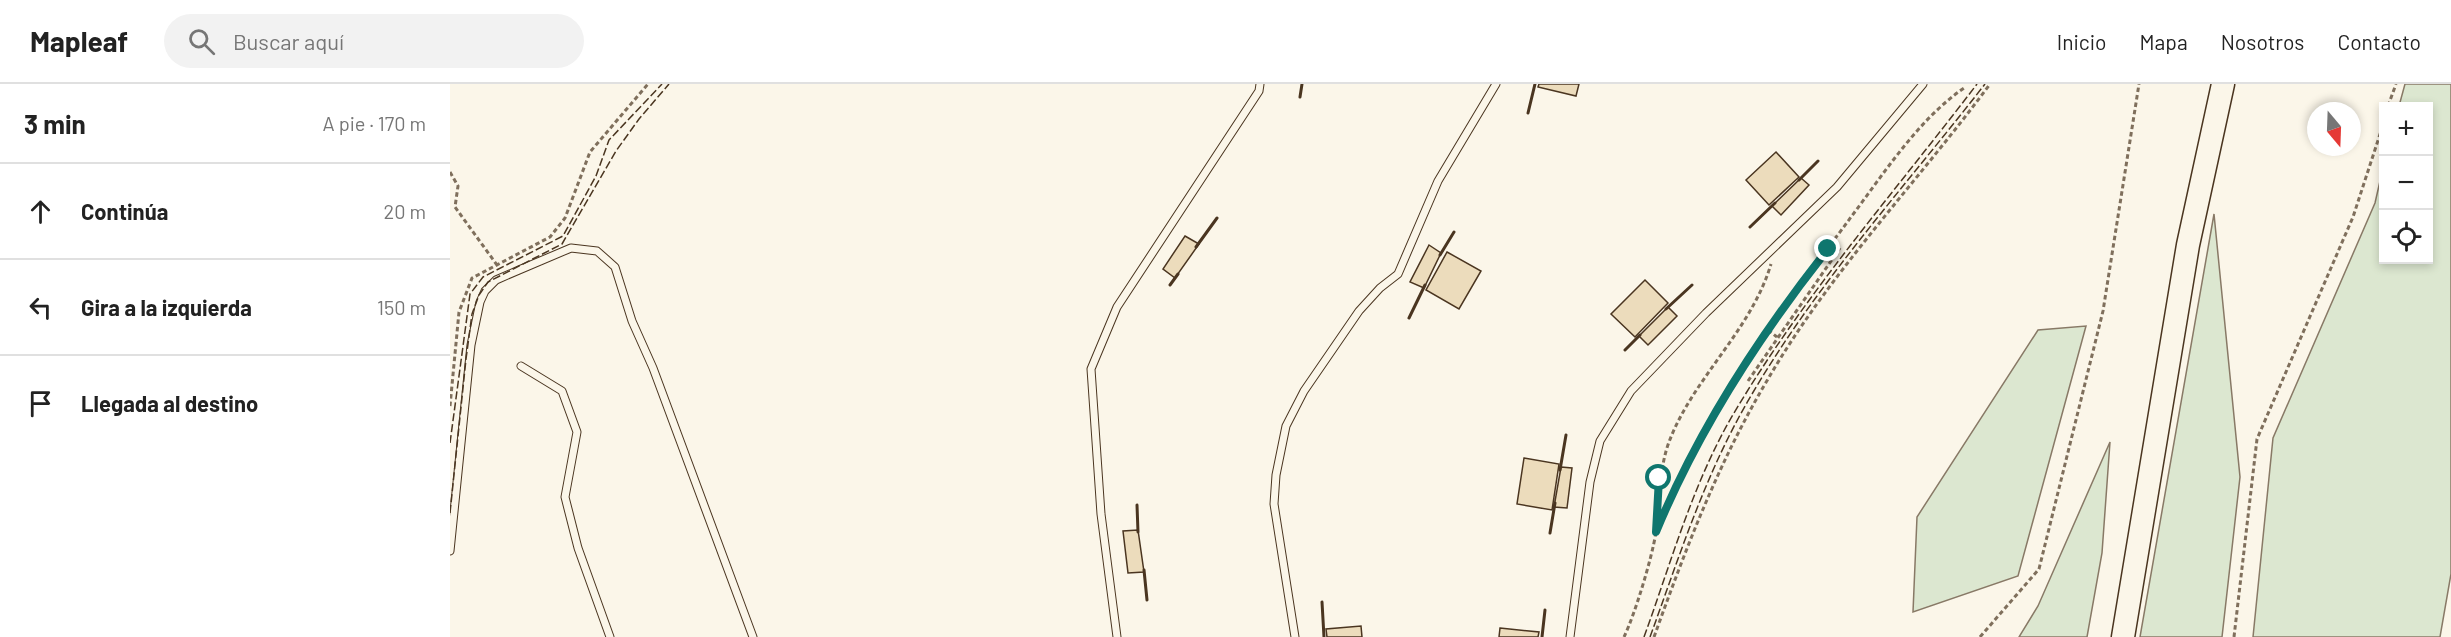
<!DOCTYPE html>
<html lang="es">
<meta charset="utf-8">
<style>
body{margin:0;font-family:Barlow,sans-serif;background:#f2f2f2;color:#222}
.controls{position:absolute;right:18px;top:18px;display:grid;overflow:hidden;border-radius:0px;box-shadow:0 3px 9px #0003}
.controls button{width:54px;height:54px;display:grid;place-items:center;padding:0;border:0;border-bottom:2px solid #e0e0e0;background:#fff;color:#222;font:30px sans-serif}
.compass{position:absolute;left:1857px;top:18px;width:54px;height:54px;border-radius:50%;background:#fff;box-shadow:0 3px 9px #0003;rotate:161deg}
.stop{position:absolute;width:18px;height:18px;margin:-14px;border:4px solid #0f766e;border-radius:50%;background:#fff}
.stop.end{background:#0f766e;border-color:#fff;box-shadow:0 2px 6px #0008}
.list{margin:0;padding:0;list-style:none}
h2{display:flex;justify-content:space-between;align-items:center;height:78px;margin:0;padding:0 24px;font-size:26px}
h2 small{font-size:20px;font-weight:400;color:#767676}
.list li{display:grid;grid-template-columns:39px 1fr auto;gap:18px;align-items:center;box-sizing:border-box;height:96px;padding:0 24px;border-top:2px solid #e0e0e0}
.list b{display:block;font-size:22px;white-space:nowrap}
.list em{font-size:20px;font-style:normal;color:#767676}
.icon{flex:none;width:33px;height:33px;fill:none;stroke:currentColor;stroke-width:2;stroke-linecap:round;stroke-linejoin:round}
.map{position:relative;flex:none;width:2001px;height:553px;overflow:hidden}
header{display:flex;align-items:center;gap:36px;box-sizing:border-box;height:84px;padding:0 30px;background:#fff;border-bottom:2px solid #e0e0e0}
header strong{font-size:28px}
nav{display:flex;gap:33px;margin-inline-start:auto;font-size:21px}
.search{width:420px;height:54px;background:#f2f2f2;display:flex;align-items:center;gap:15px;box-sizing:border-box;padding:0 21px;border-radius:33px;color:#767676;font-size:22px}
main{display:flex}
aside{flex:1;background:#fff}
.map>svg:first-child{display:block}
.green{fill:#dce7d0;stroke:#887966;stroke-width:1.5}
.building{fill:#ecdcbc;stroke:#4a3520;stroke-width:1.5}
.lines{fill:none;stroke-linecap:round;stroke-linejoin:round}
.service-casing{stroke:#4a3520;stroke-width:9}
.trunk-casing{stroke:#4a3520;stroke-width:25}
.path{stroke:#7f6f5c;stroke-width:3;stroke-dasharray:4.5 3;stroke-linecap:butt}
.service{stroke:#fbf6e9;stroke-width:7}
.trunk{stroke:#fbf6e9;stroke-width:22}
.fence{stroke:#4a3520;stroke-width:1.5;stroke-dasharray:8 3;stroke-linecap:butt}
.wall{stroke:#4a3520;stroke-width:3}
.route{stroke:#0f766e;stroke-width:8}
</style>
<header>
<strong>Mapleaf</strong>
<div class="search"><svg class="icon" aria-label="search" viewBox="0 0 24 24"><circle cx="10" cy="10" r="6"/><path d="M15 15l6 6"/></svg>Buscar aquí</div>
<nav><a>Inicio</a><a>Mapa</a><a>Nosotros</a><a>Contacto</a></nav>
</header>
<main>
<aside>
<h2>3 min<small>A pie · 170 m</small></h2>
<ul class="list">
<li><svg class="icon" aria-label="ahead" viewBox="0 0 24 24"><path d="M12 20V5M6 11l6-6 6 6"/></svg><div><b>Continúa</b></div><em>20 m</em></li>
<li><svg class="icon" aria-label="left" viewBox="0 0 24 24"><path d="M17 20v-9H6M10 6l-5 5 5 5"/></svg><div><b>Gira a la izquierda</b></div><em>150 m</em></li>
<li><svg class="icon" aria-label="arrive" viewBox="0 0 24 24"><path d="M6 21V4h12l-3 4 3 4H6"/></svg><div><b>Llegada al destino</b></div></li>
</ul>
</aside>
<div class="map">
<svg width="2001" height="553" viewBox="0 0 2001 553">
<rect width="100%" height="100%" fill="#fbf6e9"/>
<path class="green" d="M1955 0H2001V490L1990 553H1803L1823 354 1925 119 1933 84 1934 176H1978V22H1949Z
M1764 130 1790 393 1772 553H1690Z
M1636 242 1568 492 1463 528 1467 433 1588 246Z
M1660 358 1652 469 1637 553H1569L1588 522Z"/>
<path class="building" d="M1089 0H1129L1126 12 1088 3Z
M1326 68 1349 93 1319 121 1296 96Z
M1351 94 1359 101 1331 131 1322 122Z
M735 152 749 160 725 194 713 185Z
M979 161 991 169 974 204 960 198Z
M997 168 1031 187 1009 225 976 206Z
M1195 196 1218 219 1185 253 1161 230Z
M1218 223 1227 232 1198 261 1189 252Z
M1074 374 1109 380 1102 426 1067 420Z
M1111 383 1122 384 1117 424 1104 423Z
M688 446 694 488 678 489 673 447Z
M911 542 912 553H877L876 545Z
M1050 544 1089 548 1088 553H1049Z"/>
<g class="lines">
<defs>
<path id="service" d="M71 282 112 307 127 348 115 413 128 464 160 553
M0 467 21 261 30 218 35 207 46 196 69 186 121 164 147 167 165 183 182 237 203 284 303 553
M667 553 651 430 641 285 667 223 809 7 810 0
M845 553 824 420 826 391 836 342 854 307 909 227 930 204 948 190 988 97 1046 0
M1120 553 1140 398 1150 357 1181 307 1256 229 1387 103 1473 0"/>
<path id="trunk" d="M1673 553 1738 161 1773 0"/>
</defs>
<use href="#service" class="service-casing"/>
<use href="#trunk" class="trunk-casing"/>
<path class="path" d="M1938 22 1946 0
M0 88 8 102 5 123 47 181
M1318 246 1327 253
M1298 297 1390 164
M0 322 9 228 22 194 100 153 115 134 140 68 198 0
M1206 449C1240 366 1287 289 1338 216 1358 188 1381 161 1401 133 1435 88 1468 36 1514 4
M1174 553C1185 530 1202 474 1206 448 1211 417 1208 388 1219 358 1243 294 1301 247 1321 180
M1204 553C1236 464 1269 377 1318 295 1380 188 1467 99 1540 0
M1530 553 1589 485 1653 227 1689 0
M1784 553 1807 355 1903 133 1934 38"/>
<use href="#service" class="service"/>
<use href="#trunk" class="trunk"/>
<path class="fence" d="M0 359 20 210 33 193 113 152 146 92 159 56 212 0
M0 429 16 275 22 230 29 211 38 198 112 160 166 67 189 35 219 0
M1194 553C1221 479 1243 398 1284 329 1354 211 1444 109 1527 0
M1200 553C1227 479 1251 403 1289 333 1355 212 1451 108 1535 0"/>
<path class="wall" d="M850 13 852 0
M1078 29 1085 0
M1349 96 1368 77
M1300 143 1325 119
M746 163 767 134
M990 171 1004 148
M720 201 728 190
M1216 225 1242 201
M959 234 975 201
M1175 266 1190 251
M1110 386 1116 351
M687 421 688 448
M1100 449 1105 419
M694 486 697 516
M872 518 874 553
M1092 553 1095 526"/>
</g>
<g class="lines">
<path class="route" d="M1209 394 1206 448C1248 346 1309 252 1378 165"/>
</g>
</svg>
<div class="controls">
<button>+</button>
<button>−</button>
<button><svg class="icon" aria-label="locate" viewBox="0 0 24 24"><circle cx="12" cy="12" r="6"/><path d="M12 2v4M12 18v4M2 12h4M18 12h4"/></svg></button>
</div>
<svg class="compass" viewBox="-18 -18 36 36"><path d="M0-13l5 13h-10z" fill="#e53935"/><path d="M0 13l5-13h-10z" fill="#767676"/></svg>
<div class="stop" style="left:1209px;top:394px"></div>
<div class="stop end" style="left:1378px;top:165px"></div>
</div>
</main>
